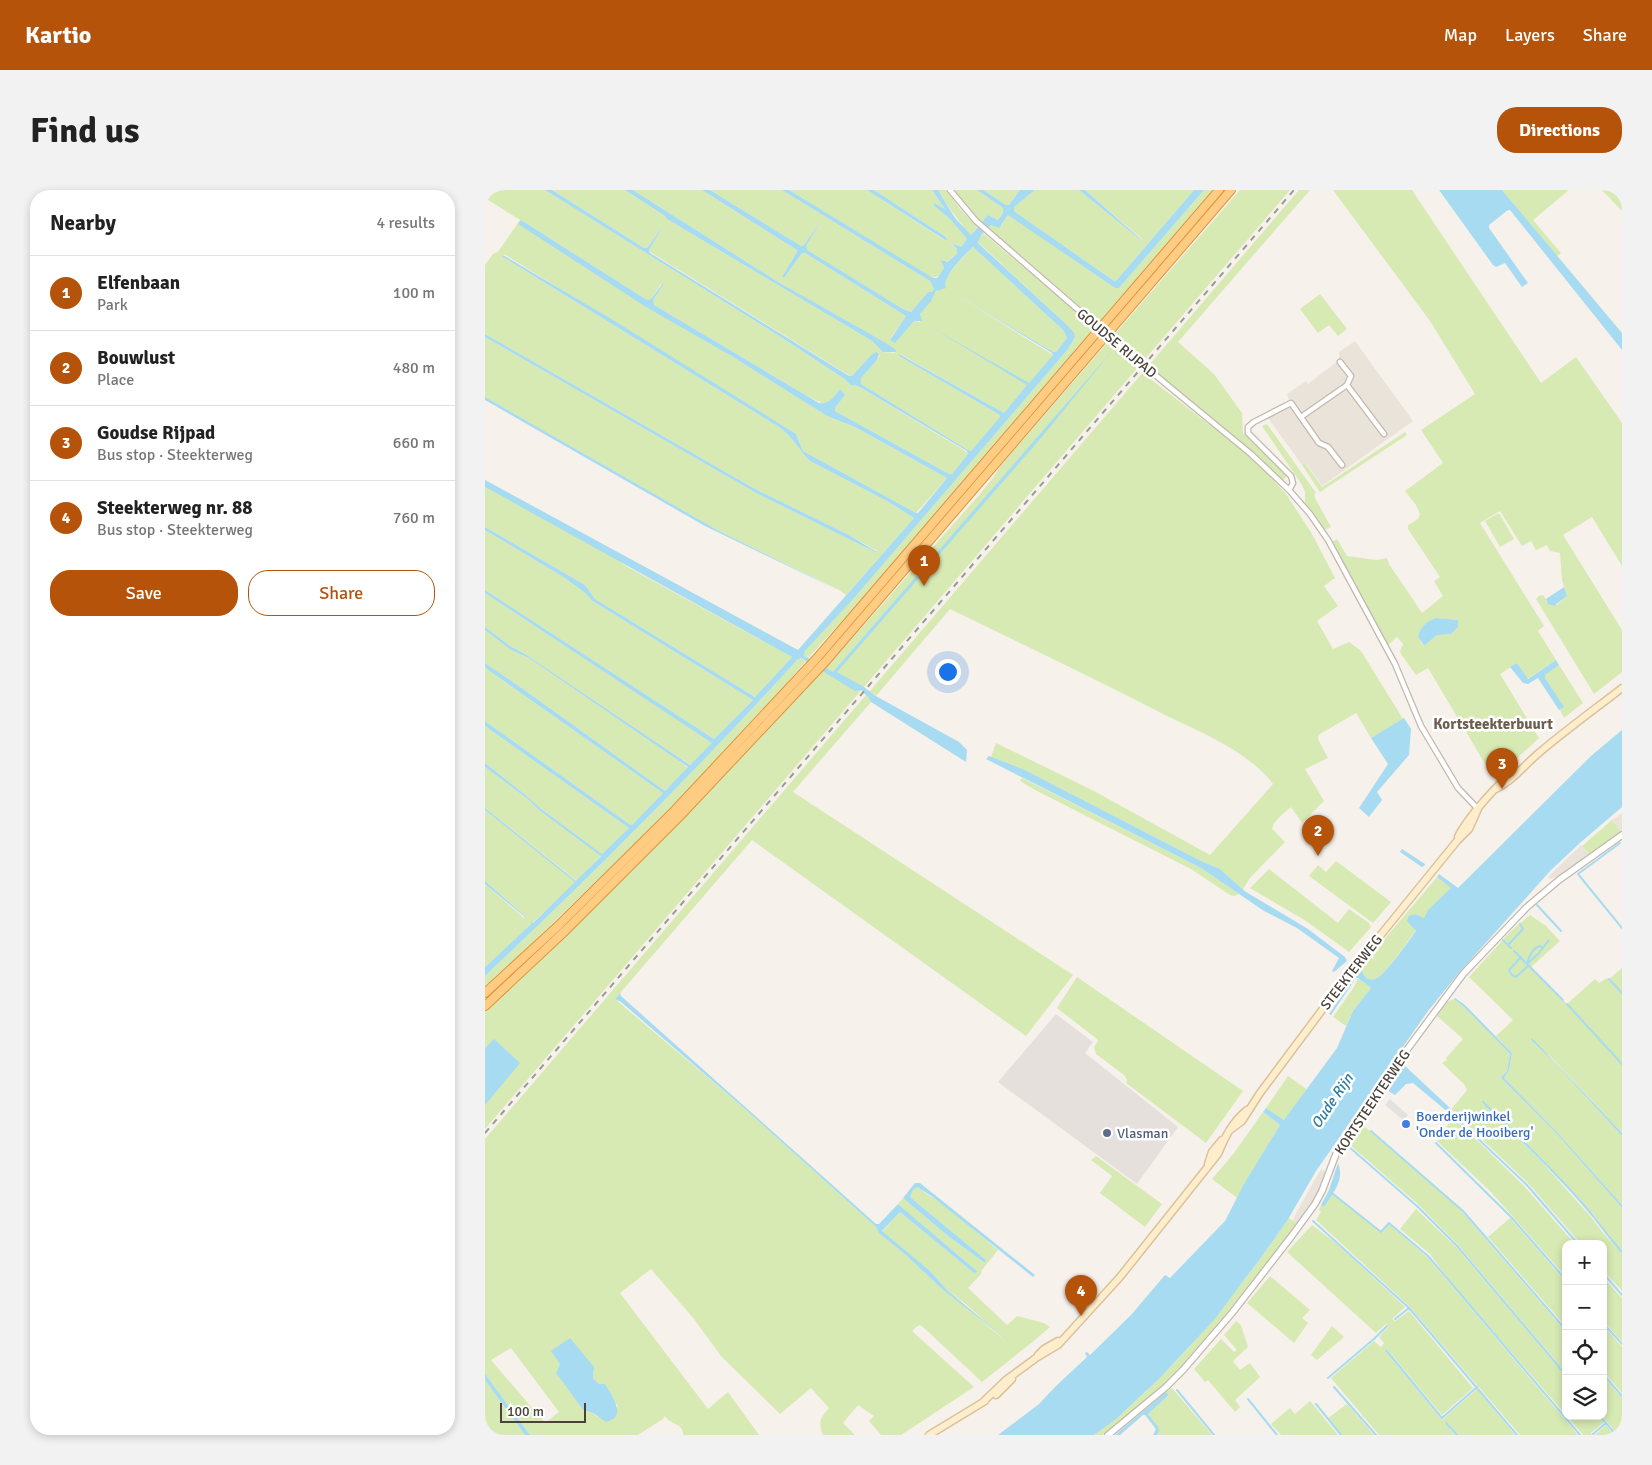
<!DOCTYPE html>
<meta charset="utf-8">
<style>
body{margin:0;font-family:Signika,sans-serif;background:#f2f2f2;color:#222}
.controls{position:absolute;right:15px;bottom:15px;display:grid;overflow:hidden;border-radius:10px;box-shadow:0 2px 8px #0003}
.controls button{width:45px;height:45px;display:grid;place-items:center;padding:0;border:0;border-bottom:1px solid #e0e0e0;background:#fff;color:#222;font:25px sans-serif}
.scale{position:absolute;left:15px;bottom:12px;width:86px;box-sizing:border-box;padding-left:5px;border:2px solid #4a4138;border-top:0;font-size:14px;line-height:18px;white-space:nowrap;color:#4a4138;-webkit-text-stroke:4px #fff;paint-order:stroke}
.you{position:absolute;left:462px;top:481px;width:18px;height:18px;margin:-12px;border:4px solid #fff;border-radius:50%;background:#1a73e8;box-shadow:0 0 0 8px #1a73e833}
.badge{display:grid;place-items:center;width:32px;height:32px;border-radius:50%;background:#b45309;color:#fff;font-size:16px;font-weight:700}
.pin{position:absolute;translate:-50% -41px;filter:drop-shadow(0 1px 2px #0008)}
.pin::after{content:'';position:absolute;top:26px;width:18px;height:15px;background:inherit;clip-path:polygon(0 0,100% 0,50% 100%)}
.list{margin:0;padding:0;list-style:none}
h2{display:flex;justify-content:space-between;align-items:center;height:65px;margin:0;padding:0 20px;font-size:21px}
h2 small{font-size:16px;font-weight:400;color:#767676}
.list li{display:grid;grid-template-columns:32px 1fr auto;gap:15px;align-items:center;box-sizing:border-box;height:75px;padding:0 20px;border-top:1px solid #e0e0e0}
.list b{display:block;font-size:19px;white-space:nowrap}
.list p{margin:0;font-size:16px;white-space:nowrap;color:#767676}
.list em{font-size:16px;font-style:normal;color:#767676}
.actions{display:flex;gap:10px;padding:15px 20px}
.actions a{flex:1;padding:11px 0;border:1px solid #b45309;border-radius:20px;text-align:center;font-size:18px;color:#b45309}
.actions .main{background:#b45309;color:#fff}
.icon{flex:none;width:28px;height:28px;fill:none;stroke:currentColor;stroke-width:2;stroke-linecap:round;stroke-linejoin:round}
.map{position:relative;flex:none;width:1137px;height:1245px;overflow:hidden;border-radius:20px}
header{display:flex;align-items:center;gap:30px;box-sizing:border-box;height:70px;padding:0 25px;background:#b45309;color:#fff}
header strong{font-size:24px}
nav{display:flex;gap:28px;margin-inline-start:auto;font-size:18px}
.intro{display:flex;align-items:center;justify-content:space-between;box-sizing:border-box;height:120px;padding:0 30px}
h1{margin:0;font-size:35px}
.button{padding:12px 22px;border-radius:20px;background:#b45309;color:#fff;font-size:18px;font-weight:700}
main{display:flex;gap:30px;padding:0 30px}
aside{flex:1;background:#fff;border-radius:20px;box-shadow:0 2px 8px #0003}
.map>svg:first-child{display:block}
.residential{fill:#eae3d9}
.industrial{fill:#e5e0dc}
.green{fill:#d7eab3;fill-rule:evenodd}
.parking{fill:#e4e2df}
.water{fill:#a7dbf2}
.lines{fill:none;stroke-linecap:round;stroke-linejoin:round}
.stream{stroke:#a7dbf2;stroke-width:2}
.minor-casing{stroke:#c2b8ad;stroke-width:7}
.tertiary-casing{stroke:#c2b8ad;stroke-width:8}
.secondary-casing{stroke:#d9c39c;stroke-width:9}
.trunk-casing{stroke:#e19339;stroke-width:10}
.minor{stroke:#fff;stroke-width:4.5}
.tertiary{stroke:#fff;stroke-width:5.5}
.secondary{stroke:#ffedcb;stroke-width:6}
.trunk{stroke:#ffcc83;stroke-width:8}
.rail{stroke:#999;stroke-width:2;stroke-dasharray:6 6;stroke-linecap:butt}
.minor-bridge-casing{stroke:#c2b8ad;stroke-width:7;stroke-linecap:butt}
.minor-bridge{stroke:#fff;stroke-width:4.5}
.shop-dot{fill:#3f7fe0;stroke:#fff;stroke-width:2}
.service-dot{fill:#5c6f8a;stroke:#fff;stroke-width:2}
.labels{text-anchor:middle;stroke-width:5;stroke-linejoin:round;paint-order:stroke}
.street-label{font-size:14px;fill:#4a4138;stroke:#fff}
.shop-label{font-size:14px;fill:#366cbe;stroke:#fff;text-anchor:start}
.service-label{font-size:14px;fill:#4e5e75;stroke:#fff;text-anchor:start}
.neighbourhood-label{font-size:15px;font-weight:bold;fill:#6d5e4f;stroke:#fff}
.water-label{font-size:15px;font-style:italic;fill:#297aa1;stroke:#fff}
</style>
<header>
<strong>Kartio</strong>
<nav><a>Map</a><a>Layers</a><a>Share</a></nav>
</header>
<div class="intro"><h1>Find us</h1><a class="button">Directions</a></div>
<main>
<aside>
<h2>Nearby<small>4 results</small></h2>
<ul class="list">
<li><span class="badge">1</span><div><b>Elfenbaan</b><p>Park</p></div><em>100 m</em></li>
<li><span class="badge">2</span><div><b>Bouwlust</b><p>Place</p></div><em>480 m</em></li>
<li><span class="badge">3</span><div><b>Goudse Rijpad</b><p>Bus stop · Steekterweg</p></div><em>660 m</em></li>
<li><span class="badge">4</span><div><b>Steekterweg nr. 88</b><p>Bus stop · Steekterweg</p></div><em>760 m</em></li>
</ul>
<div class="actions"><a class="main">Save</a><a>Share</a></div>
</aside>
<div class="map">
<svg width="1137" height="1245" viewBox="0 0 1137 1245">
<rect width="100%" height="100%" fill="#f6f1eb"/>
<path class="residential" d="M870 151 928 231 837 296 821 273 817 275 783 228 805 214 802 204 821 191 823 194 854 170V162Z
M1137 623V642H1136L1127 630Z
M1096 655 1105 665 1078 685 1065 689 1063 687Z
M836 979 842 983 832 1006 813 1034 808 1031 810 1025Z"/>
<path class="industrial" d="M571 824 608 852 600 863 693 937 652 994 513 892Z"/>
<path class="green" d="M0 0H60L299 149 361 190 365 195 373 196 482 262 483 264 467 284H464L350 221V218L360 205 355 199 343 213 339 214 324 207 169 115 168 110 178 95 176 94 166 109 162 110 36 30 60 51 162 117 248 167 342 226 370 237 462 288 431 323 318 261 311 244 295 234 19 64 18 67 294 237C308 247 314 260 325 271L402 311 429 328 361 405 354 400 234 341 0 207V147L273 304 390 362 392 361 362 344 270 299 0 144V75L8 64 13 62 35 30 0 8Z
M67 0H140L180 26 182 29 387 151 398 162 410 163 411 160 293 92 148 0H217L312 60V62L297 87 299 88 317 63H320L421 126 405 149 429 131 435 132V124C438 119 442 115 445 111 451 103 450 99 460 98 458 85 479 67 488 57L578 140 582 148 571 162H568L467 102 568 165 544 194 442 135 543 195 519 223 415 164 414 166 515 225 516 227 486 261 481 259 376 194V188L392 170 395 165H386L367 186H365L165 62 164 60 179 35 162 58H159Z
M225 0H297L445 91 449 99 447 102H443L426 122 418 119 321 60V56L337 29 319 55 316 56Z
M304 0H382L459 50H462L461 47 389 0H447L460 19 449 13 448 15 465 29 482 49 476 57 467 53 466 54 472 59V64L458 74 459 78C456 83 454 87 447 88Z
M453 0H461L475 19 492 37 486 45 484 44 465 19Z
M468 0H492L518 18V23L513 30 503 25 498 32 492 29Z
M498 0H535L524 15H521Z
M550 0H594L657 51 658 50 600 0H709L631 91H629L529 21V17Z
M719 0H729L614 133 503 37 506 35 516 36 523 25 526 26 630 98H634Z
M755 0H805L0 939V821L145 683 229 597 341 478 495 304 508 288 516 275Z
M814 0H825L693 152 729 184 757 223 758 243 802 286 798 290 669 181 663 187 771 271 801 304 827 344 850 388 839 396 853 416 832 431 848 459 864 452 876 461 918 529 886 548 871 523 835 544 833 546V549L843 568 820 579 839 611 817 633 806 617C799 623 789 630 787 639L800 652 765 688 758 699 735 679 716 671 540 580 506 567 511 553 609 601 725 665 788 594C763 561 717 543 680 525 609 488 537 454 465 419L391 506 384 502Z
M848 0H927L1056 193 1091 167 1137 233V376L1107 327 1078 345 1137 440V482L1109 504 1051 409 1055 405 1059 406 1063 414 1072 415 1082 406 1077 390 1075 363 1065 361 1062 355 1051 360 1046 351 1037 356 1015 321 995 333 1059 436 1053 441 1071 470 1042 489 1032 473 1015 484 1054 548 1012 587 1002 577 943 478 931 485 916 464 915 461 918 454 912 447 902 456 846 352 852 349 862 366 892 370 902 368 904 374 937 423 958 406 949 391 955 387 923 339V335L933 329 935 324 931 315 920 301 958 273 936 240 990 204 945 131ZM951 428 973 430V437L966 444 952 445 940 455 937 454 933 447C935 437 941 431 951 428Z
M1017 0H1084L1048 30 1076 63 1072 66Z
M1117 0H1137V21Z
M498 43 610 138 403 381 323 468 319 466 320 461C410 362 495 260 583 159L590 147 581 134 493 52V50Z
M835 104 862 139 853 146 844 135 833 143 815 119Z
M782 234 831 303 829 304 830 308 846 337 840 340 820 314V302L817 295 777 236Z
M920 242 922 245 835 302 817 275 820 273 837 297Z
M0 297 132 369 139 375 307 467 270 507 110 409 100 395 0 337Z
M1014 323 1029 349 1015 357 1000 331Z
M0 340 80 388C89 396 100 400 106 410L268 510 229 549 0 400Z
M0 403 228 553 206 575 190 565 40 464 25 456 0 437Z
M0 440 26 460 44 468 189 567 203 578 180 601 38 499 0 473Z
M317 468 321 471C221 586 112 693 0 797V786C108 684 213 579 313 469Z
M1074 475 1098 513 1079 528 1075 520 1078 517 1060 488V485Z
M0 477 20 492 178 603 147 635 144 634 0 531Z
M381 505 386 512 308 602 588 785 541 846 267 650 130 809 260 919 391 1037 394 1043 423 1067 457 1099 472 1110 521 1151 482 1115 462 1100 445 1081 397 1042 415 1022 489 1083 493 1082 413 1014 418 1008 463 1046 500 1073 501 1070 425 1007 428 1000 432 997 464 1019 513 1060 497 1080 496 1084 483 1098 522 1135 532 1126 559 1133 565 1137 550 1150 497 1192 438 1137 435 1135 431 1137 427 1141 489 1197 416 1245H396L384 1231 389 1226 373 1215 358 1233 370 1245H338C333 1233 335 1228 344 1218L326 1198 295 1224 236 1166 209 1129 166 1079 135 1103 223 1219 243 1202 274 1245H198C199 1233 185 1235 180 1226L178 1229 153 1245H45L0 1184V949ZM26 1158 74 1222 60 1233 6 1170ZM75 1174 109 1180 108 1188 114 1194 120 1195 133 1217 112 1227 108 1223 98 1220 71 1183Z
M0 536 144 638 117 664 55 618 43 607 0 573Z
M0 577 44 610 54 620 116 665 92 691 0 618Z
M537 588 716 678 754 704 749 706 745 705 706 679 550 600 535 591Z
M0 620 91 692 0 777V694L39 728 41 727 0 691Z
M1127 630 1136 642 1105 665 1097 656Z
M851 671 906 712 888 733 824 686 833 675 841 682Z
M784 679 853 733 864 719 884 733 886 737 864 762 821 731 765 698Z
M952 687 966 698 939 729 930 724 924 727 931 740C923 750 900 786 890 789 887 790 885 789 882 789L875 779 884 766 888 769 889 766 887 764Z
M1045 725 1061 736 1075 751 1046 777 1082 814 1110 789 1114 793 1122 788 1124 789 1137 778V943L1064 865 1046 850 1069 872 1137 946V1015L1071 941 1019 888 1024 880 1027 863 1011 846 1028 830 984 787 1026 741Z
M592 787 758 901 721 953 641 893 642 890 639 885 611 864 609 857 613 851 612 849 572 818Z
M873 788 886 798 868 821 861 836 848 827 869 797Z
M969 809 979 817 1025 864 1022 881 1016 887 1018 890 1072 944 1137 1018V1061L1120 1042 1109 1025 1058 970 993 908 1056 971 1107 1028 1118 1043 1137 1063V1101L1118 1080V1054H1096L1043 993 971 925 976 921 968 927 1039 996 1090 1054H1081V1087L1006 1002 952 951 963 935 960 927 982 900 979 894 957 873 962 870 961 868 978 849 952 826 962 812Z
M803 886 823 900 799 930 781 918Z
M778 922 795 935 752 1008 727 989 749 963Z
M878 935 973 1017 1081 1142V1183L973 1055 934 1015 865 955Z
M611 966 677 1014 660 1037 615 1003 627 986 606 970Z
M847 1004 897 1043 904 1034 943 1068 1093 1245H1035L924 1116 831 1030 836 1022 834 1020 836 1015 839 1017Z
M931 1019 971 1057 1081 1186V1225L966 1093 945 1064 915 1039Z
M804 1028 813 1034 708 1165 687 1189 628 1238 617 1245H609C688 1186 748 1109 804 1028Z
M1025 1028 1081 1092V1137L1003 1047Z
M827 1035 851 1053 920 1117 907 1129 910 1131 924 1121 988 1198 957 1225 902 1159H899L957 1230 992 1199 1030 1245H973L961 1232 960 1233 970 1245H894L846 1188 889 1151 896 1157 899 1153 894 1147 904 1136 901 1134 891 1143 802 1062Z
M785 1086 825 1120 817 1128 823 1133 809 1153 762 1113Z
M1118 1087 1137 1108V1152L1118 1130Z
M751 1131 756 1135 763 1157 748 1171 755 1180 765 1173 775 1187 750 1210 755 1217 750 1222 723 1190 720 1192 709 1179 736 1149 749 1162 752 1160 739 1145Z
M1118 1135 1137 1157V1203L1118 1181Z
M847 1136 859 1147 832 1170 826 1165Z
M1118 1186 1137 1208V1245H1133L1117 1226H1118Z
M0 1190 40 1245H0Z
M687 1198 727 1245H672L674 1241 663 1224 684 1205 681 1202Z
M825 1211 853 1245H796L786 1234 805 1218 810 1224Z
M862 1214 889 1245H857L843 1228Z
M1082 1226H1114L1119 1232 1106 1243 1107 1245H1098Z
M1121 1235 1129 1245H1110Z"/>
<path class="parking" d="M905 909 923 925 918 930 900 915Z"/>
<path class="water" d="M60 0H67L159 58H162L179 35 164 60 165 63 364 186H367L386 165 391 162 394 164 392 170 376 188V194L481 259 486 261 515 227V225L414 166V164L519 223 542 195 442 135 544 193 568 165 567 163 467 102 568 162H571L582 148 578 140 488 57C480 65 456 87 461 98L451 101 446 111 435 124 437 131H429L410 153 405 150 421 126 320 63H317L299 88 297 87 312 62V60L217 0H225L316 56 319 55 337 29 321 56 322 60 418 119 426 122 443 102H447L449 99 445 91 297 0H304L448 88H452L459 78 456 70 462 72 472 64V59L466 53 476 57 482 49 465 29 448 15 449 13 460 19 447 0H453L470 28 486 45 503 25 513 30 518 23V18L492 0H498L521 15H524L535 0H550L529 17V21L629 91H631L709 0H719L634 98H630L523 25 514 38 506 35C501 39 494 46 493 53L581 134 589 143 590 147 583 159 368 409 320 461 319 466 348 482 628 160 556 248 352 482 379 497 389 505 474 552 482 560 481 572 386 512 383 507 376 500 370 501 321 471 317 468 313 469C213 579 108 684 0 786V777L46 734V732L48 733 90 692 0 620V618L91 691 116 666 54 620 44 610 0 577V573L43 607 55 618 117 664 144 638 0 536V531L144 634 147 635 178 603 6 482 0 477V473L38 499 180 601 203 577 44 468 26 460 0 440V437L25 456 40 464 205 575 227 553 0 403V400L229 549 268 510 106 410C100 400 89 396 80 388L0 340V337L100 395 110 409 270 507 307 467 0 297V290L313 460 429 328 402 311 325 271C314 260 308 247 294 237L18 67V65L123 127 295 234 311 244 318 261 431 323H433L462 288 370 237 342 226 248 167 161 117 33 34 36 30 162 110 166 109 178 93V95L168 110 169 115 334 213C344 215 349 206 355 199L360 205 350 218V221L464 284H467L483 264 482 261 373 196 365 195 361 190 299 149Z
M140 0H148L293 92 401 153 411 160V162H398L387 151 182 29 180 26Z
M382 0H389L461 47 462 50H460Z
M594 0H600L658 51H657Z
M954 0H1017L1137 143V160L1025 20H1023L1004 35V38L1043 93 1037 97 1020 73 1011 77 1008 75Z
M0 144 270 299 362 344 392 362H390L273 304 0 147Z
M0 207 234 341 355 401 220 336 0 210Z
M1079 397 1082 406 1069 416 1063 414 1061 409Z
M951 428 973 430V437L966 444 952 445 940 455 938 454 933 447C935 437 941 431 951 428Z
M1071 470 1074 475 1060 485V488L1079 517 1074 520 1053 488 1043 494 1038 493 1025 477 1032 473 1043 489Z
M919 528 926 539 924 565 892 602 897 610 884 627 874 618 903 574 886 548Z
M1137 540V617L1096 652 1066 680 972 785 943 821 831 981 802 1031 775 1069 729 1130 675 1188 631 1229 609 1245H513L554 1214 571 1196 602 1167 600 1163 602 1162 605 1165 646 1125 680 1085 685 1088 740 1031 759 994 795 935 778 922 781 918 799 930 852 858 868 821 886 798 873 788H871L846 825 844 824 875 779 882 789C885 789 887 790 890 789 900 786 924 750 931 741L922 731 924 726 930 724 939 728 943 720 966 698 952 687 954 684 973 698 1106 566Z
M504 566 540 580 716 671 735 679 761 702 823 739 860 767 862 771 849 782 847 781 854 768 812 738 779 721 716 678 501 569Z
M917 659 940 674V675L937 677 915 662Z
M0 691 41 727V728L0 694Z
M135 803 136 806 391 1034H394L413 1014 493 1082 489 1083 415 1022 397 1041 445 1081 462 1100 523 1151 457 1099 423 1067 394 1043 391 1037 260 919 136 812 130 809Z
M970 808 980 815 1027 863 1024 880 1019 888 1071 941 1137 1015V1018L1072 944 1018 890 1016 887 1022 881 1025 864 979 817 969 809Z
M1047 848 1137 943V946L1069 872 1046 850Z
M9 849 35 873 0 915V858Z
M918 874 966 919 964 923 928 893 921 894 910 905 900 899Z
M853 973C860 990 848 1003 839 1017L836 1015 844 1000Z
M430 993H435L550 1085 548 1087 445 1005 432 997 428 1000 425 1007 501 1070 500 1073 463 1046 418 1008Z
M85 1148 109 1177 108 1188 114 1194H120C127 1206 143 1227 121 1232L108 1223 98 1220 71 1183 75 1174 66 1161Z
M0 1184 45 1245H40L0 1190Z
M681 1202 684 1205 663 1224 673 1237 674 1241 672 1245H668L671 1239 660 1225H658L635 1245H630Z"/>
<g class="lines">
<path class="stream" d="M1135 653 1093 684 1137 738
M1052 715 1076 741
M1018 750 1026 758
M1023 755 1038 739 1035 734
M1029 761 1078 810
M1036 767 1025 779 1024 781 1027 785 1031 787 1044 775
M1042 774 1053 764 1064 750
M1042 774C1044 766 1047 759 1054 756L1058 758
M1124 789 1137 803
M1082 814 1137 874
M998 912C1035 949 1074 985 1108 1026 1118 1039 1126 1050 1137 1062
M971 928 1041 994 1093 1054
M886 941 978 1021 1081 1140
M951 953 1026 1027 1081 1090
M863 956 933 1017 972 1056 1081 1185
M847 1003 896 1042 904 1033 943 1066 1095 1245
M828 1031 924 1118 1032 1245
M1118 1083 1137 1105
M910 1129 924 1118
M1118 1133 1137 1154
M901 1160 957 1228 992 1197
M1118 1184 1137 1206
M843 1188 890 1148 902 1136
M849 1197 891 1245
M692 1200 729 1245
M763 1209 792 1245
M831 1214 856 1245
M1115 1226 1131 1245
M961 1233 972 1245
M1108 1244 1121 1233"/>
<defs>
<path id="minor" d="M465 0 491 31 598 124
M855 172 866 186 862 195
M681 194 766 264 804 300 825 324 843 350 910 474 936 536 973 598 993 619
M816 227 862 195 899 244
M804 300 808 293 806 286 763 243V237L769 232 806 213 834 253 843 257 857 275"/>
<path id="tertiary" d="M623 1245 681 1197 698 1180 747 1123 806 1047 830 1014 837 1001 851 964 868 936 904 884 978 784 1042 717 1074 690 1137 645"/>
<path id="secondary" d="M1011 599C1029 590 1039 575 1055 562 1081 540 1110 519 1137 498
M973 647C981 630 1014 591 1030 582
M745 940 757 931 775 903 864 784 972 651 984 639 993 619
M723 974 727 962 737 950
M553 1165 559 1159 573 1151
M511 1205 527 1189
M498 1212 521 1190 551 1168 573 1155 635 1087 733 964C740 947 747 932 762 920
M444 1245 500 1211"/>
<path id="trunk" d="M0 803 74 735 190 620 332 468 734 0
M0 816 81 740 195 626 340 472 746 0"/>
</defs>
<use href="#minor" class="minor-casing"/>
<use href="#tertiary" class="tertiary-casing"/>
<use href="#secondary" class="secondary-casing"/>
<use href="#trunk" class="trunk-casing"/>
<use href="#minor" class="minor"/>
<use href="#tertiary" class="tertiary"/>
<use href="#secondary" class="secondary"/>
<use href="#trunk" class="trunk"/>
<path class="rail" d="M0 943 809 0"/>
<defs>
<path id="minor-bridge" d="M598 124 681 194"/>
</defs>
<use href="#minor-bridge" class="minor-bridge-casing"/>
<use href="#minor-bridge" class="minor-bridge"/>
</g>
<circle class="shop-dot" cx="921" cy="934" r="5"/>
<circle class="service-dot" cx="622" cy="943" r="5"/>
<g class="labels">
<g class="street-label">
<text transform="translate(632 153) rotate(40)" y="5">GOUDSE RIJPAD</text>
<text transform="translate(866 782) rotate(-52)" y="5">STEEKTERWEG</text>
<text transform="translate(887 912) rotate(-56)" y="5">KORTSTEEKTERWEG</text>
</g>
<g class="shop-label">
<text x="931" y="931">Boerderijwinkel<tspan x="931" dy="16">'Onder de Hooiberg'</tspan></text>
</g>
<g class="service-label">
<text x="632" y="948">Vlasman</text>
</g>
<g class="neighbourhood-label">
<text x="1008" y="539">Kortsteekterbuurt</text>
</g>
<g class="water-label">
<text transform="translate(847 911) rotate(-56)" y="5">Oude Rijn</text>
</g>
</g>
</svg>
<div class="controls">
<button>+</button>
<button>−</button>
<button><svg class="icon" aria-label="locate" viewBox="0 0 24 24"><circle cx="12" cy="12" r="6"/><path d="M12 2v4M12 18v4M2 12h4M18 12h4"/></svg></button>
<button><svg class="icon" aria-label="layers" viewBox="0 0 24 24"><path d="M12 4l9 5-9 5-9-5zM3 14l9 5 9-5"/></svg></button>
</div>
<div class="scale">100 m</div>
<div class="you"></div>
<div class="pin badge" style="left:439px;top:396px">1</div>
<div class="pin badge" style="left:833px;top:666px">2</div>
<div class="pin badge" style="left:1017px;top:599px">3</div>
<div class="pin badge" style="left:596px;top:1126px">4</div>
</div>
</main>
